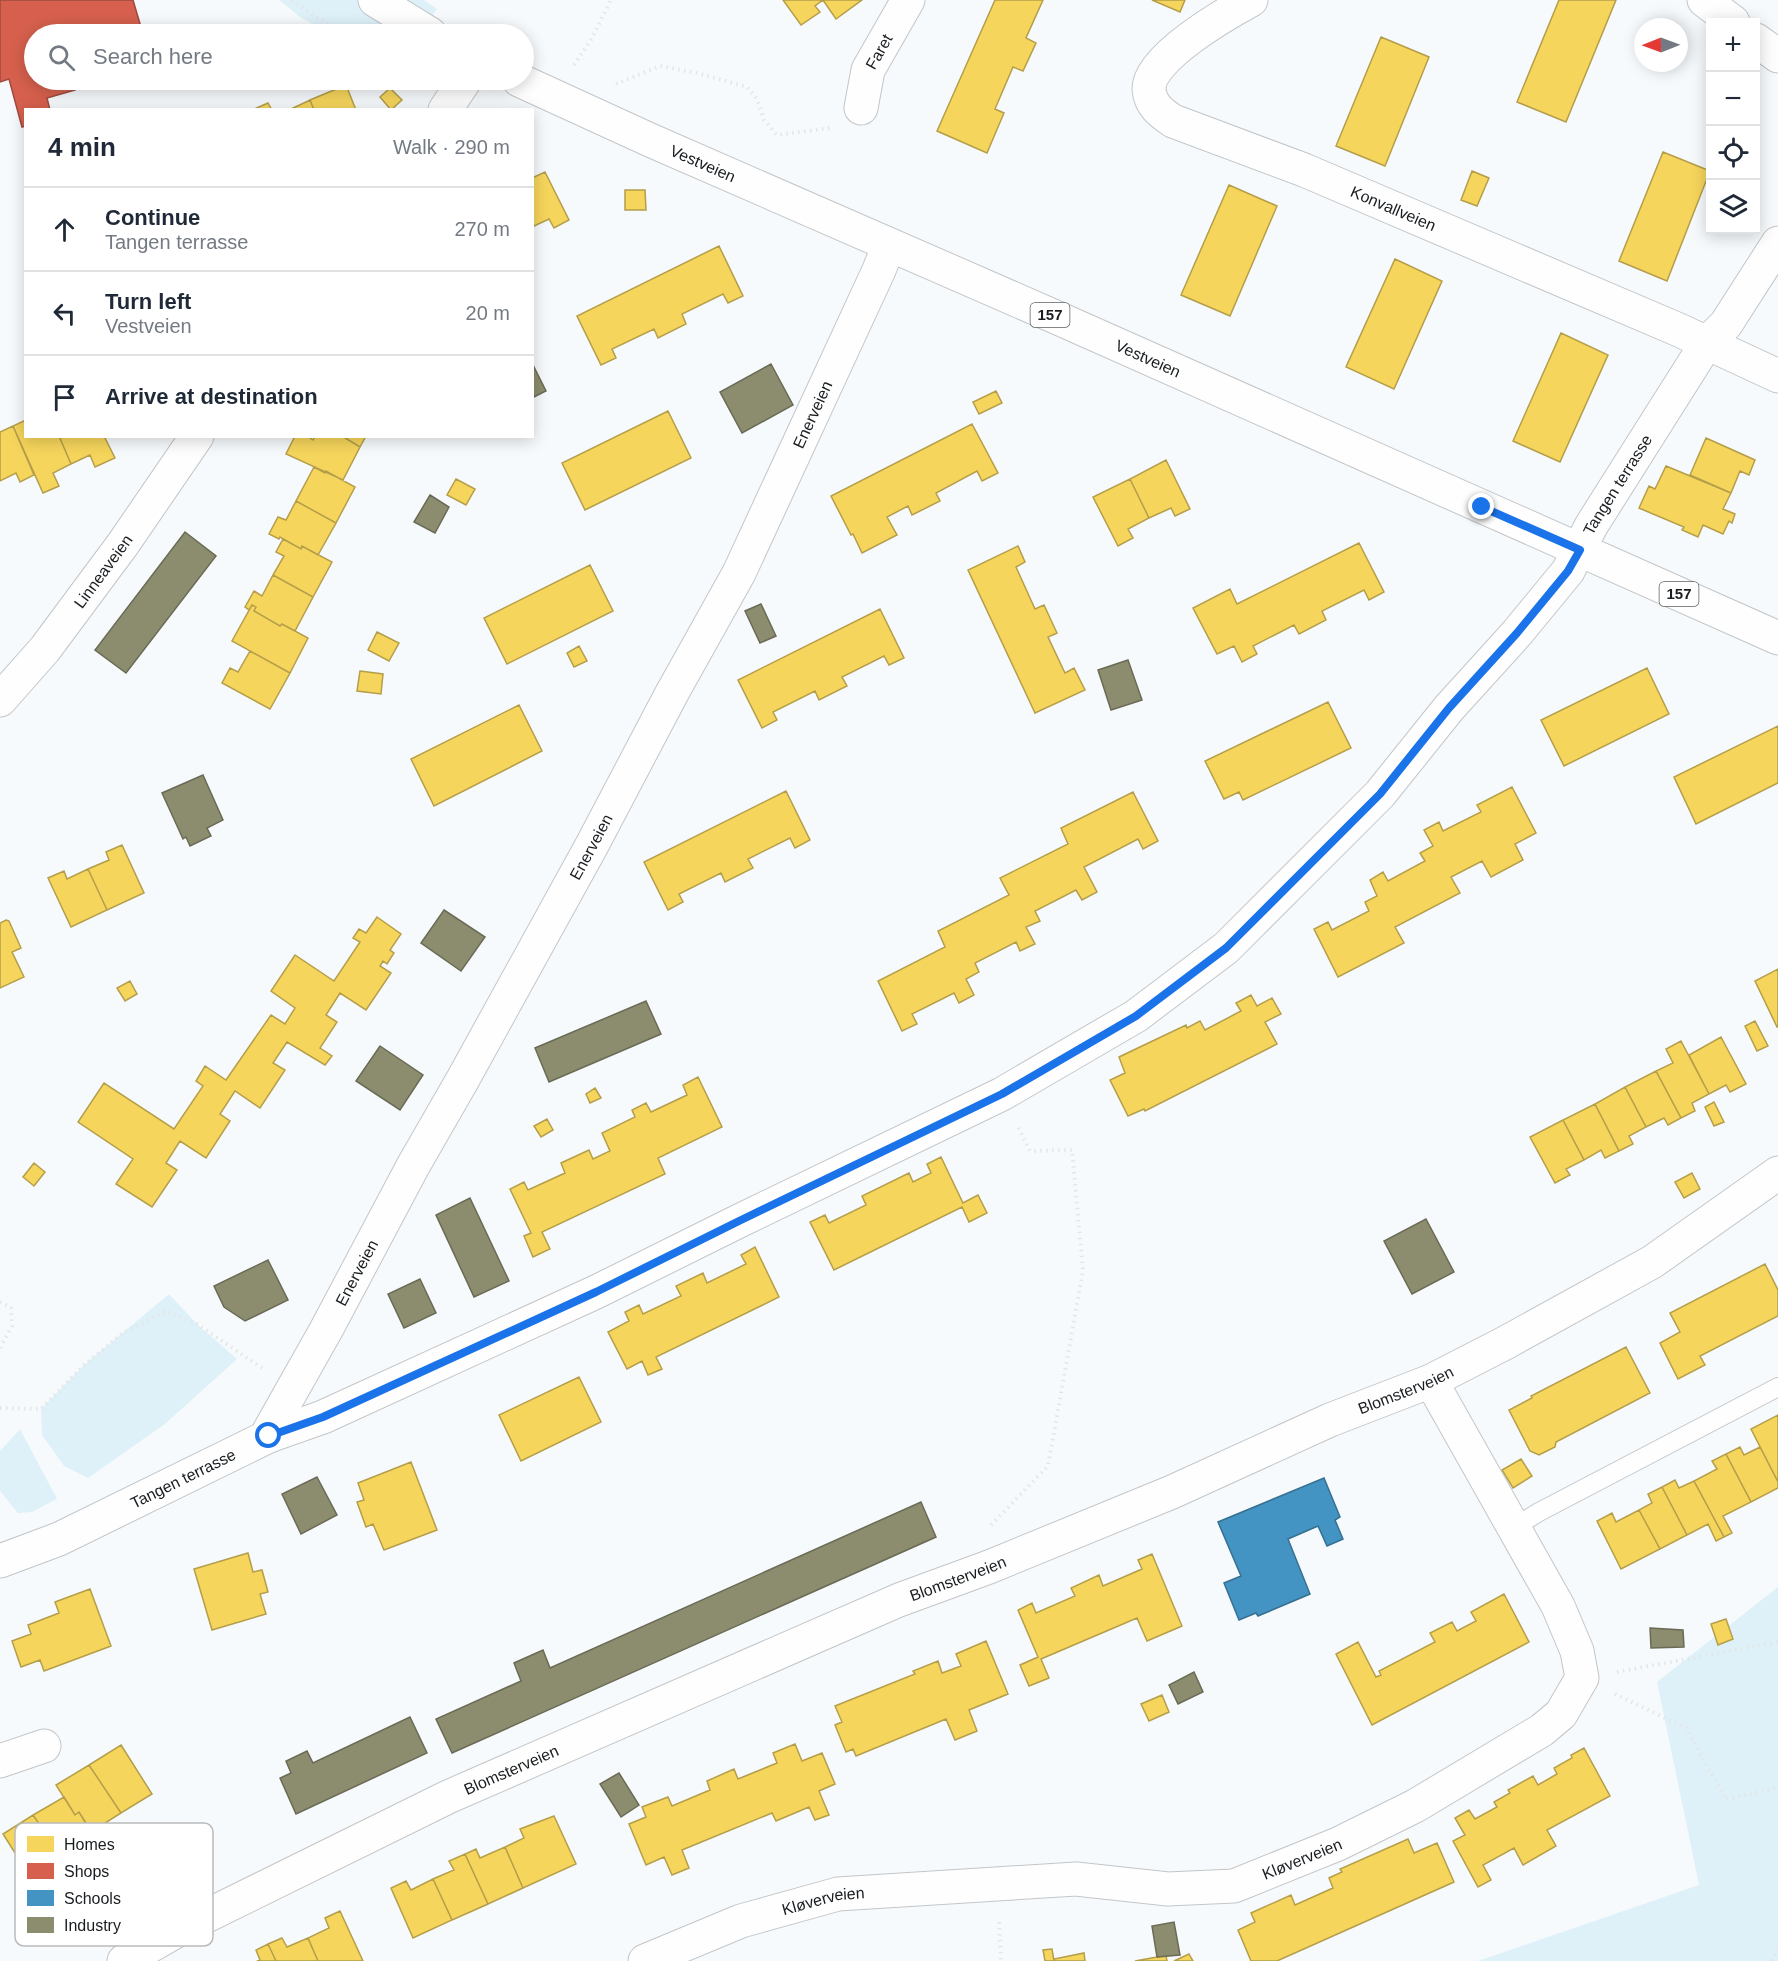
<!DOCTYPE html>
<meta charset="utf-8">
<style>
body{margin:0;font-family:Helvetica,sans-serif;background:#f2f2f3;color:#1f2937}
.controls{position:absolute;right:18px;top:18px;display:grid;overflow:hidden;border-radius:0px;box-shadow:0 3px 15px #0003}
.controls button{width:54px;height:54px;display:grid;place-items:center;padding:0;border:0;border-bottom:2px solid #e0e1e3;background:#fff;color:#1f2937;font:30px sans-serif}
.compass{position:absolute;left:1634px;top:18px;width:54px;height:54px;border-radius:50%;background:#fff;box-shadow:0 3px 15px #0003;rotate:269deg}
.stop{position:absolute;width:18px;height:18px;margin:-14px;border:4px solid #1a73e8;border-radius:50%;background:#fff}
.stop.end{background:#1a73e8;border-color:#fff;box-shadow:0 2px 6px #0008}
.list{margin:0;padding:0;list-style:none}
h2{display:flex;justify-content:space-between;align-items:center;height:78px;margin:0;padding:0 24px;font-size:26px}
h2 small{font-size:20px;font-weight:400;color:#747a83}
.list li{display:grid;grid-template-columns:39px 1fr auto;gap:18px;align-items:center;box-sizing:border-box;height:84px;padding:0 24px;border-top:2px solid #e0e1e3}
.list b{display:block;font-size:22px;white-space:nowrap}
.list p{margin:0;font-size:20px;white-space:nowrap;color:#747a83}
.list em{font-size:20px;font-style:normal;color:#747a83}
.icon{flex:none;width:33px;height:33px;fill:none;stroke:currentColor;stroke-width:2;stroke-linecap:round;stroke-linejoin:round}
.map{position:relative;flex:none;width:1778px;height:1961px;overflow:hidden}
.search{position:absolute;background:#fff;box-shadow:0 3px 15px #0003;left:24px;top:24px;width:510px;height:66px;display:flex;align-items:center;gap:15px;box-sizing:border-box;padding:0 21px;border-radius:33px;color:#747a83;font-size:22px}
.panel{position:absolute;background:#fff;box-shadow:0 3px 15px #0003;left:24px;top:108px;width:510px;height:330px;border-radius:0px}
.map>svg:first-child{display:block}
.green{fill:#def1f9}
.homes{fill:#f6d55c;stroke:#b49e4a;stroke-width:1.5}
.shops{fill:#d6604d;stroke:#9d4c3f;stroke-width:1.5}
.schools{fill:#4393c3;stroke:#367092;stroke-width:1.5}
.industry{fill:#8c8c6e;stroke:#6a6b56;stroke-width:1.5}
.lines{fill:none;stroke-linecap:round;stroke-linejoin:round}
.lane-casing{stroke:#c3c6c8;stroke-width:20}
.street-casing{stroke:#c3c6c8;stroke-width:35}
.primary-casing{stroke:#c3c6c8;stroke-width:35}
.path{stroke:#e4e6e6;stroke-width:4;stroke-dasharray:1.5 4.5;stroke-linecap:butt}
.lane{stroke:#fefeff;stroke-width:18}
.street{stroke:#fefeff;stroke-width:33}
.primary{stroke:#fefeff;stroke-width:33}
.route{stroke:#1a73e8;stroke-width:8}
.labels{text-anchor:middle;stroke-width:6;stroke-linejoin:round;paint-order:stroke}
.shield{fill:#fff;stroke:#5e6162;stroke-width:1.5}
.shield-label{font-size:15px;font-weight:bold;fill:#191d1f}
.street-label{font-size:16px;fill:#191d1f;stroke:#fff}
.key{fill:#fff;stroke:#babbbc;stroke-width:1.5}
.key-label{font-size:16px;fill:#191d1f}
</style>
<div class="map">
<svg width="1778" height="1961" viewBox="0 0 1778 1961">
<rect width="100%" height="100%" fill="#f7fafc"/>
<path class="green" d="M279 0H424L437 9 419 34H331L300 17Z
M169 1294 197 1324 237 1359 165 1424 88 1478 64 1466 42 1435 41 1409 84 1365Z
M20 1429 57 1499 32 1512 18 1513 0 1491V1451Z
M1778 1587V1961H1478L1699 1885 1657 1682Z"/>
<path class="homes" d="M783 0H862L836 19 823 0 815 6 820 12 801 25Z
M995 0H1043L1026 38 1036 43 1023 71 1013 67 995 109 1004 113 987 153 937 131Z
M1152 0H1185L1180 12Z
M1559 0H1616L1566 122 1517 102Z
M1381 37 1429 57 1385 166 1336 146Z
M346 85 356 110H314L310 100Z
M390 88 402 100 391 110 380 97Z
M310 100 314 110H289Z
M268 103 272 110H252Z
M1663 152 1710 171 1667 281 1619 261Z
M1472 171 1489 178 1477 206 1461 200Z
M545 172 569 220 554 228 549 219 532 227V178Z
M1229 185 1277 206 1230 316 1181 295Z
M625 190H645L646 210H625Z
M719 246 743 296 728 303 723 294 682 314 686 324 658 338 654 329 612 349 616 358 601 365 577 316Z
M1395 259 1442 281 1394 389 1346 367Z
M1561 333 1608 355 1560 462 1513 441Z
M996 391 1002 403 979 414 973 402Z
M668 411 691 458 585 510 562 463Z
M26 420V436H59L71 464 53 473 59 486 43 493 13 426Z
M972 424 998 473 982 481 977 471 936 493 940 501 912 515 908 506 887 517 897 535 862 553 853 534 851 535 831 496Z
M13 426 34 475 20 482 16 473 0 481V432Z
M59 436H104L115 458 95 467 90 455 71 464Z
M295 436H307L313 440 315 436H342L360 447 343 480 286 454Z
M342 436H366L360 447Z
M1706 438 1755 460 1749 475 1740 471 1731 493 1690 475Z
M1166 460 1190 509 1175 516 1171 508 1149 518 1130 479Z
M1666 466 1731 493 1723 509 1735 514 1732 523 1729 521 1723 534 1703 525 1698 537 1682 530 1684 527 1639 508 1649 486 1655 489Z
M314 467 325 473 326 471 355 487 336 523 296 501Z
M456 479 475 489 466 505 447 495Z
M1130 479 1149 518 1128 529 1133 538 1118 546 1093 497Z
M296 501 336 523 318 555 302 546 301 549 280 537 279 539 269 534 278 517 286 520Z
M283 539 301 549 302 546 332 562 313 597 273 575 284 556 276 552Z
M1359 543 1384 592 1369 600 1364 590 1322 611 1326 620 1299 634 1294 625 1253 646 1257 654 1242 662 1234 646 1217 654 1193 608 1230 589 1237 604Z
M1018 546 1025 562 1016 567 1035 609 1044 605 1057 633 1048 637 1065 673 1074 668 1085 690 1035 713 968 570Z
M590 565 613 611 507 664 484 618Z
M273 575 313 597 295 631 282 624 280 626 254 611 256 607 252 605 249 610 245 607 254 591 262 596Z
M252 605 256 607 254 611 280 626 282 624 308 638 290 673 232 641Z
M880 609 904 658 889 665 884 656 842 677 847 686 819 700 815 691 773 712 777 720 762 728 738 680Z
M377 632 399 643 389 661 368 650Z
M579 646 587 661 574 667 567 653Z
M250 651 290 673 270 709 222 683 230 668 238 672Z
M1647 668 1669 714 1564 766 1541 720Z
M360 671 383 674 381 694 357 691Z
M1328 702 1351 748 1243 800 1239 792 1224 799 1205 761Z
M519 705 542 751 434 806 411 759Z
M1778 726V783L1696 824 1674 777Z
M1512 787 1536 833 1515 844 1523 860 1491 877 1482 861 1451 877 1460 893 1395 927 1404 943 1338 977 1314 929 1328 922 1332 930 1369 911 1365 902 1377 896 1370 880 1383 872 1388 881 1425 861 1420 853 1433 846 1424 830 1439 822 1443 831 1481 812 1477 805Z
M786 791 810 840 795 848 790 838 748 859 753 868 725 882 721 873 679 894 683 902 668 910 644 862Z
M1133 792 1158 841 1143 849 1138 839 1084 867 1097 892 1082 900 1076 890 1035 911 1040 921 1026 927 1035 944 1020 951 1016 942 975 963 979 972 966 979 974 995 959 1003 954 993 912 1014 917 1024 902 1031 878 981 945 947 938 931 1009 895 1000 878 1068 844 1061 828Z
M122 845 144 893 107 910 88 869 109 860 106 852Z
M88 869 107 910 71 927 48 878 64 871 67 879Z
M377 917 401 934 390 950 394 953 387 964 383 961 380 966 391 973 366 1010 340 993 326 1015 337 1022 320 1048 332 1056 325 1065 287 1042 273 1063 285 1070 260 1108 235 1091 220 1114 230 1121 206 1158 180 1141 166 1163 177 1170 152 1207 116 1184 133 1159 78 1122 104 1083 174 1129 203 1086 196 1081 205 1066 226 1080 271 1015 285 1024 295 1008 271 991 295 955 334 981 360 942 353 938 359 929 366 933Z
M6 920 9 921 21 948 12 952 24 977 0 988V923Z
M1778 969V1027H1777L1755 981Z
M130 981 137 994 125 1001 117 988Z
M1251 995 1257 1006 1272 998 1281 1014 1265 1022 1277 1044 1145 1111 1144 1109 1128 1116 1110 1080 1125 1073 1119 1057 1186 1025 1187 1028 1200 1021 1205 1030 1241 1011 1236 1003Z
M1755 1021 1768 1046 1757 1051 1745 1026Z
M1721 1037 1746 1084 1730 1092 1726 1085 1709 1094 1689 1055Z
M1681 1041 1709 1094 1692 1103 1695 1111 1681 1118 1656 1071 1673 1063 1666 1049Z
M1656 1071 1681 1118 1668 1125 1664 1118 1646 1127 1625 1087Z
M698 1077 722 1127 658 1158 665 1174 542 1232 550 1249 533 1257 524 1236 531 1233 510 1189 524 1182 528 1190 565 1173 561 1163 589 1150 593 1159 610 1151 602 1133 635 1117 632 1110 646 1103 651 1112 687 1095 683 1085Z
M1625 1087 1646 1127 1629 1136 1633 1144 1619 1151 1595 1104Z
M595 1088 601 1098 590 1103 586 1094Z
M1714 1102 1724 1122 1714 1126 1705 1107Z
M1595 1104 1619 1151 1605 1158 1601 1150 1584 1160 1563 1120Z
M547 1119 553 1130 541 1137 534 1126Z
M1563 1120 1584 1160 1566 1169 1570 1175 1555 1183 1530 1137Z
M941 1157 963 1203 978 1195 987 1213 969 1222 962 1207 834 1270 810 1222 825 1215 829 1223 866 1205 862 1196 909 1173 913 1182 931 1173 927 1164Z
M34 1163 45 1172 34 1186 23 1177Z
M1692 1173 1700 1189 1684 1198 1675 1182Z
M755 1247 779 1297 656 1357 662 1369 648 1375 642 1361 627 1369 608 1332 629 1321 625 1312 639 1305 643 1314 681 1296 676 1286 703 1273 707 1283 746 1264 741 1255Z
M1765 1264 1778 1290V1316L1700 1356 1705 1365 1678 1379 1660 1343 1680 1332 1670 1313Z
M1626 1347 1650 1393 1556 1442 1555 1447 1539 1455 1530 1451 1509 1410 1532 1398 1531 1396Z
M579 1377 601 1422 521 1461 499 1415Z
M1778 1415V1482L1751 1429Z
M1740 1447 1744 1455 1760 1447 1778 1482V1488L1751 1502 1726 1454Z
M1726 1454 1751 1502 1723 1516 1732 1533 1724 1537 1694 1481 1717 1469 1712 1461Z
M1521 1459 1532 1476 1513 1488 1502 1470Z
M411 1462 437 1530 384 1550 373 1524 366 1527 357 1502 364 1500 358 1483Z
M1675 1480 1679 1488 1694 1481 1724 1537 1716 1541 1708 1524 1687 1535 1662 1487Z
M1662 1487 1687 1535 1660 1549 1639 1510 1652 1503 1648 1494Z
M1639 1510 1660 1549 1621 1569 1597 1521 1612 1513 1616 1522Z
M248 1553 253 1572 262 1570 268 1592 260 1594 266 1614 212 1630 194 1569Z
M1152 1554 1182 1626 1147 1641 1137 1618 1041 1659 1049 1678 1029 1686 1020 1665 1038 1657 1018 1610 1032 1603 1036 1613 1075 1596 1071 1588 1099 1575 1103 1586 1142 1569 1138 1560Z
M90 1589 111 1646 44 1671 40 1660 21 1667 12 1641 31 1634 28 1625 59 1613 55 1602Z
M1504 1594 1529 1642 1372 1725 1336 1654 1358 1642 1376 1677 1381 1675 1379 1671 1435 1642 1430 1633 1452 1622 1457 1631 1476 1621 1471 1612Z
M1726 1619 1733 1639 1718 1645 1711 1624Z
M986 1641 1008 1694 969 1710 977 1731 955 1740 946 1719 856 1756 853 1749 846 1752 835 1725 842 1722 835 1706 915 1674 913 1671 938 1661 942 1673 961 1666 956 1654Z
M1162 1695 1169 1712 1149 1721 1141 1704Z
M795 1744 802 1761 822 1753 835 1784 819 1791 829 1815 815 1820 809 1807 776 1821 772 1813 682 1850 689 1868 672 1875 664 1857 646 1865 629 1824 646 1817 642 1807 668 1797 672 1806 710 1790 707 1781 734 1769 738 1779 777 1763 773 1753Z
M121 1745 152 1794 121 1813 89 1765Z
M1584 1748 1610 1796 1547 1830 1556 1846 1523 1865 1514 1848 1483 1865 1491 1880 1478 1887 1453 1841 1465 1835 1455 1818 1469 1810 1475 1819 1497 1807 1494 1802 1510 1793 1508 1790 1533 1776 1538 1785 1557 1774 1554 1768 1572 1758 1571 1755Z
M89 1765 121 1813 91 1832 79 1812 75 1815 56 1785Z
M64 1797 75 1815 79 1812 99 1843 66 1863 33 1815Z
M33 1815 66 1863 34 1883 3 1834Z
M554 1816 576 1864 523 1888 505 1847 524 1838 520 1829Z
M1408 1839 1414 1853 1437 1843 1454 1882 1277 1961H1251L1238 1930 1255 1922 1251 1913 1291 1895 1295 1905 1333 1888 1329 1878 1342 1872 1340 1869Z
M505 1847 523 1888 488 1904 465 1854 476 1849 480 1858Z
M465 1854 488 1904 452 1920 433 1879 454 1870 449 1861Z
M433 1879 452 1920 413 1938 391 1888 406 1881 411 1890Z
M340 1911 363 1961H318L308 1938 329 1928 325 1918Z
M282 1938 287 1947 308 1938 318 1961H276L268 1944Z
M268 1944 276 1961H257L260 1960 256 1950Z
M1052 1949 1054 1961H1045L1043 1950Z
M1084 1953 1085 1961H1054V1959Z
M1189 1954 1193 1961H1174Z
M1166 1956 1167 1961H1135L1157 1957Z"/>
<path class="shops" d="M0 0H133L143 34H34V80H72L75 90 47 98 50 110H26V126L22 127 9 79 0 82Z"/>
<path class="schools" d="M1324 1478 1340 1517 1335 1520 1343 1539 1327 1546 1318 1526 1288 1539 1310 1594 1258 1616 1256 1613 1239 1620 1224 1583 1241 1576 1218 1522Z"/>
<path class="industry" d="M532 363 546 391 532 398Z
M771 364 793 405 742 433 720 392Z
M430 495 449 507 435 533 414 522Z
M185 532 216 556 126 673 95 650Z
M761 604 776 636 760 643 745 611Z
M1128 660 1142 700 1111 710 1098 670Z
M203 775 223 820 207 828 211 836 190 846 186 837 183 839 162 793Z
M444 910 485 937 461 971 421 943Z
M646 1001 661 1034 549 1082 535 1048Z
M380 1046 423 1075 400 1110 356 1081Z
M470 1198 509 1281 474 1297 436 1215Z
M1426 1219 1454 1272 1412 1294 1384 1241Z
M268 1260 288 1300 245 1321 224 1307 214 1286Z
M420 1279 436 1313 404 1328 388 1294Z
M317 1477 337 1515 301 1534 282 1494Z
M921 1502 936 1537 452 1753 436 1719 521 1681 514 1663 543 1650 550 1668Z
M1650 1628 1683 1630 1684 1647 1651 1648Z
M1194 1672 1203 1692 1178 1704 1169 1685Z
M410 1717 427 1753 296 1814 280 1778 291 1773 286 1761 307 1751 313 1763Z
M619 1773 639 1805 621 1817 600 1784Z
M1174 1922 1180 1955 1157 1957 1152 1926Z"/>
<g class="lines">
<defs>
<path id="lane" d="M1513 1528 1539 1512 1778 1387"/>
<g id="street">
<path id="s1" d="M1251 0C1227 13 1148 58 1149 89 1150 105 1161 113 1173 121L1304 170 1679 330 1778 376"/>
<path d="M1704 0 1733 22"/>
<path d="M1756 40 1778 56"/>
<path id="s2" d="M861 108 868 70 908 0"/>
<path d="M445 110 465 80"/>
<path id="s3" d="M0 700 45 649 123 544 197 436"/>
<path id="s4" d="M269 1436V1431L326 1330 413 1166 463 1079 592 845 672 693 739 573 879 270 889 245"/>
<path id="s5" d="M0 1561 59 1539 269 1436 323 1417 596 1292 739 1221 1002 1094 1136 1016 1226 948 1380 794 1449 708 1517 633 1568 571 1591 526 1706 344 1726 324 1778 243"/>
<path d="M0 1761 44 1746"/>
<path id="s6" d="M124 1961 178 1930 448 1797 899 1600 989 1567 1172 1492 1330 1420 1431 1381 1505 1343 1652 1262 1778 1173"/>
<path id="s7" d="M645 1961 741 1921 838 1894 1076 1879 1168 1889 1234 1886 1338 1844 1415 1806 1542 1730 1561 1714 1582 1678 1577 1651 1558 1606 1431 1381"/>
</g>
<g id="primary">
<path d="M375 0 430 34"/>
<path id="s8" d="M519 80 650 140 1060 319 1778 638"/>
</g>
</defs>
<use href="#lane" class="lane-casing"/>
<use href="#street" class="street-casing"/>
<use href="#primary" class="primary-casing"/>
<path class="path" d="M292 0 319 19 347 34
M574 65 592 38 611 0
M616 84 660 66 697 73 747 87 757 99 764 120 777 135 830 128
M0 1302 11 1308 12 1326 0 1348
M0 1408 41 1409 84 1365 123 1333 166 1311 197 1324 262 1368
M991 1525 1048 1466 1083 1270 1072 1150 1030 1151 1018 1127
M1617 1672 1778 1642
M1615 1694 1686 1728 1726 1800 1778 1787
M999 1922 1001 1961
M1772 1961 1778 1949"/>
<use href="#lane" class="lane"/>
<use href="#street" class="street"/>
<use href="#primary" class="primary"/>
</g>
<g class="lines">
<path class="route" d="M269 1436 323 1417 596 1292 739 1221 1002 1094 1136 1016 1226 948 1380 794 1449 708 1517 633 1568 571 1580 550 1482 507"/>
</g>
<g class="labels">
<g class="shield">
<rect x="1030.5" y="303" width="39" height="24" rx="4.5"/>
<rect x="1659.5" y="582" width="39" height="24" rx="4.5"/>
</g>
<g class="shield-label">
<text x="1050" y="320">157</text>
<text x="1679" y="599">157</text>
</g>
<g class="street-label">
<text dy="6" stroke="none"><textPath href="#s2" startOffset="60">Faret</textPath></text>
<text dy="6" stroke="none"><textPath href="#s8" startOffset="202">Vestveien</textPath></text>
<text dy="6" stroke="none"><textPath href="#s1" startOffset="418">Konvallveien</textPath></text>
<text dy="6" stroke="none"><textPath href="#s8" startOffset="688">Vestveien</textPath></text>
<text dy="6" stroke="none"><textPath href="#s4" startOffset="1158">Enerveien</textPath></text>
<text dy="6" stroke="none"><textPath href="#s5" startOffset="1983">Tangen terrasse</textPath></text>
<text dy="6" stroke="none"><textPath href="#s3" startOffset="165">Linneaveien</textPath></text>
<text dy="6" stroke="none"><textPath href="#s4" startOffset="672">Enerveien</textPath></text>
<text dy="6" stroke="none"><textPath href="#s4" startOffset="186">Enerveien</textPath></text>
<text dy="6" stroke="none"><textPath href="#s6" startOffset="1404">Blomsterveien</textPath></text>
<text dy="6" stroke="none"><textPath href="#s5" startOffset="201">Tangen terrasse</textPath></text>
<text dy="6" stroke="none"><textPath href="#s6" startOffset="918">Blomsterveien</textPath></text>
<text dy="6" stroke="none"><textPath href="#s6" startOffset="432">Blomsterveien</textPath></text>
<text dy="6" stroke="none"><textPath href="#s7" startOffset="675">Kløverveien</textPath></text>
<text dy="6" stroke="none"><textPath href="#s7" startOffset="189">Kløverveien</textPath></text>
</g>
</g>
<rect x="15" y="1823" width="198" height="123" rx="9" class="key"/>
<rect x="27" y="1836" width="27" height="16" fill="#f6d55c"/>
<rect x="27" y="1863" width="27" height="16" fill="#d6604d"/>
<rect x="27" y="1890" width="27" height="16" fill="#4393c3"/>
<rect x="27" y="1917" width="27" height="16" fill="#8c8c6e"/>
<g class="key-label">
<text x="64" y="1850">Homes</text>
<text x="64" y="1877">Shops</text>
<text x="64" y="1904">Schools</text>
<text x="64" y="1931">Industry</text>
</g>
</svg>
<div class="controls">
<button>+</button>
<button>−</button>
<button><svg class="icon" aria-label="locate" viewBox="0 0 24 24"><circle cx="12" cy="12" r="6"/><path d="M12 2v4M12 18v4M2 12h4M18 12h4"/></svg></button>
<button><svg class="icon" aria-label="layers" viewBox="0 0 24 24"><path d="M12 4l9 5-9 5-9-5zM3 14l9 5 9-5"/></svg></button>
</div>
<svg class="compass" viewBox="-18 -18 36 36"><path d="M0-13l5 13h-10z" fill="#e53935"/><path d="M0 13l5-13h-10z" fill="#747a83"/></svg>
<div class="stop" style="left:269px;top:1436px"></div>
<div class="stop end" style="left:1482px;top:507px"></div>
<div class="search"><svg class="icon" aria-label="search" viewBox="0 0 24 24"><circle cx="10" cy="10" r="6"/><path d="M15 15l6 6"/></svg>Search here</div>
<section class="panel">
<h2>4 min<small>Walk · 290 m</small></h2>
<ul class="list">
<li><svg class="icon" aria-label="ahead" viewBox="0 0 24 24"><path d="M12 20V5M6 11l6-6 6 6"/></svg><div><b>Continue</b><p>Tangen terrasse</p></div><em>270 m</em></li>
<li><svg class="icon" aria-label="left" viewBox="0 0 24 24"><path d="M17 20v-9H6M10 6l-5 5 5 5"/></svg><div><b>Turn left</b><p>Vestveien</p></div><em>20 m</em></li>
<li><svg class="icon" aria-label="arrive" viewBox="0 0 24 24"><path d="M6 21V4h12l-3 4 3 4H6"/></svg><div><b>Arrive at destination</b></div></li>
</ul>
</section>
</div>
